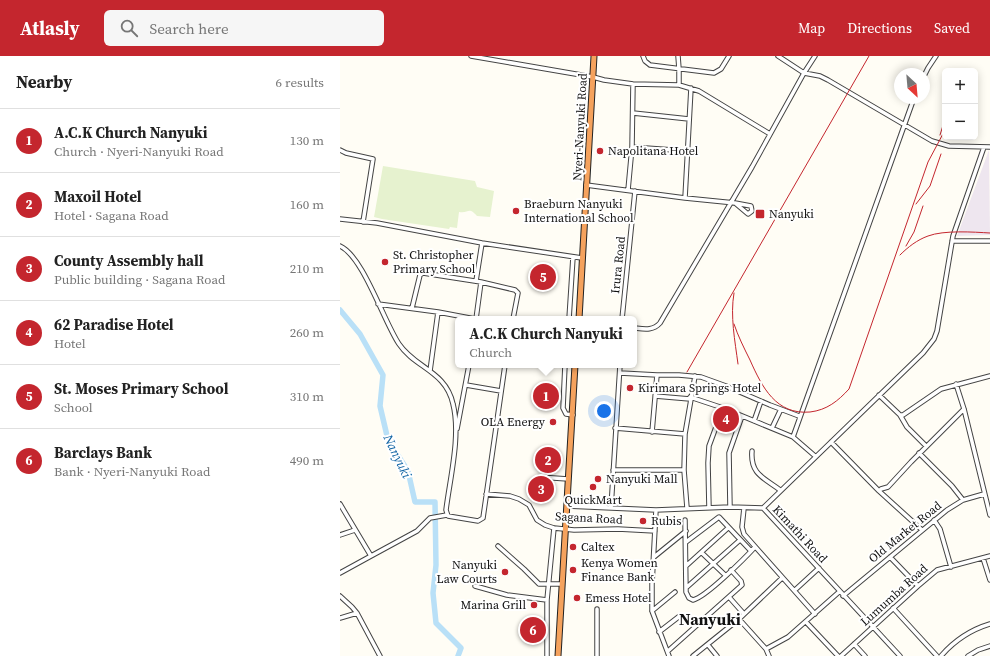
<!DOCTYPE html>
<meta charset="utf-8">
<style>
body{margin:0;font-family:"Source Serif 4",serif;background:#f6f6f6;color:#222}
.controls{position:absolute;right:12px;top:12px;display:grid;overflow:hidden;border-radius:6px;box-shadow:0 2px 10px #0003}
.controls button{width:36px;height:36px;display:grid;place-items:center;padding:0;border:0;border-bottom:1px solid #e0e0e0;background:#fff;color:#222;font:20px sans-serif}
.compass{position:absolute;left:554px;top:12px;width:36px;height:36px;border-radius:50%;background:#fff;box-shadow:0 2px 10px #0003;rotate:154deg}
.you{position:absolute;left:264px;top:355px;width:14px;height:14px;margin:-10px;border:3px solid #fff;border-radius:50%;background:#1a73e8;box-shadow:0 0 0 6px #1a73e833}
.badge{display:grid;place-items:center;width:26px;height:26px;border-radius:50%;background:#c4262e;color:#fff;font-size:13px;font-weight:700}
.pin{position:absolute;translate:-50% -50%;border:2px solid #fff;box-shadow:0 1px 4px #0006}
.popup{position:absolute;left:115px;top:260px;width:182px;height:52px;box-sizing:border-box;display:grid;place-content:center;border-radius:6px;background:#fff;filter:drop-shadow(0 1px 3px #0005);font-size:13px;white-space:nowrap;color:#767676}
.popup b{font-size:15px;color:#222}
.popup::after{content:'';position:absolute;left:50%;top:100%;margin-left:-8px;border:8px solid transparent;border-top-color:#fff}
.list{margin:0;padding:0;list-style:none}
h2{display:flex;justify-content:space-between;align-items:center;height:52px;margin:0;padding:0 16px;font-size:17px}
h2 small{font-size:13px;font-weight:400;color:#767676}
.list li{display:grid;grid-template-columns:26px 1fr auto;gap:12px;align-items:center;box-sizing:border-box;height:64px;padding:0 16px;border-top:1px solid #e0e0e0}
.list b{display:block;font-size:15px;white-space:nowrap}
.list p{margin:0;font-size:13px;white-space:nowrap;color:#767676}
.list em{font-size:13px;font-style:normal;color:#767676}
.icon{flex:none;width:22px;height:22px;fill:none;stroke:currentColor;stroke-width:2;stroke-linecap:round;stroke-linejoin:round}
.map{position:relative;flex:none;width:650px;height:600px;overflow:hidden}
header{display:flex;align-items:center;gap:24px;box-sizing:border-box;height:56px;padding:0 20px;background:#c4262e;color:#fff}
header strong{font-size:19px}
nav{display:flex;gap:22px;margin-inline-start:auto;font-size:14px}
.search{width:280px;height:36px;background:#f6f6f6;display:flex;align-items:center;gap:10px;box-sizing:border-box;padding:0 14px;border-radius:6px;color:#767676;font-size:15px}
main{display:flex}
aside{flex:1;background:#fff}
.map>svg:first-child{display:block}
.industrial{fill:#eee6ef}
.pitch{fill:#e6f2cf}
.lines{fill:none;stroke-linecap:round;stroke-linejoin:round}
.river{stroke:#b9e0f7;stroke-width:5.5}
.minor-casing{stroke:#444;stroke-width:5.5}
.highway-casing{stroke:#222;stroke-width:7}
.minor{stroke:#fff;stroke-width:3.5}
.highway{stroke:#f5a25d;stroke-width:5}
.rail{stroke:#c4262e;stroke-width:1}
.poi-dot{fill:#c4262e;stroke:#fff;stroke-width:1.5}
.labels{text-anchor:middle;stroke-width:4;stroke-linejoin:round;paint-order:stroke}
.street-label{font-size:12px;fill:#111;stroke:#fff}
.poi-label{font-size:12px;fill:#111;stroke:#fff;text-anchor:start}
.water-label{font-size:13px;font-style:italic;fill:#1768a6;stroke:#fff}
.district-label{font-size:16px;font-weight:bold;fill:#111;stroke:#fff}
</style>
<header>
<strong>Atlasly</strong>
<div class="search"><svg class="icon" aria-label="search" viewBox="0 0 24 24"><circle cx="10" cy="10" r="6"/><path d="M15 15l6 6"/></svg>Search here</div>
<nav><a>Map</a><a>Directions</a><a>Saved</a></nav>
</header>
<main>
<aside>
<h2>Nearby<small>6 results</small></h2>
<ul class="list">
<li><span class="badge">1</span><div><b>A.C.K Church Nanyuki</b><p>Church · Nyeri-Nanyuki Road</p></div><em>130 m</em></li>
<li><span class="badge">2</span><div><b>Maxoil Hotel</b><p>Hotel · Sagana Road</p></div><em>160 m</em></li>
<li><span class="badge">3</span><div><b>County Assembly hall</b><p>Public building · Sagana Road</p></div><em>210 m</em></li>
<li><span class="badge">4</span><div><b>62 Paradise Hotel</b><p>Hotel</p></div><em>260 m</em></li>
<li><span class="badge">5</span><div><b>St. Moses Primary School</b><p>School</p></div><em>310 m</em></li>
<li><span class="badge">6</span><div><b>Barclays Bank</b><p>Bank · Nyeri-Nanyuki Road</p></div><em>490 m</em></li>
</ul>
</aside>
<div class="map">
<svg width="650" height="600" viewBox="0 0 650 600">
<rect width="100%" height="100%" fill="#fffdf5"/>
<path class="industrial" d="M649 94 650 179 617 180Z"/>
<path class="pitch" d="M43 110 135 125 137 131 154 135 150 161 137 160C128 150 129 158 119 156L117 172 110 171 109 173 42 163 34 161Z"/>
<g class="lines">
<path class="river" d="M0 254 20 278 43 319 40 350 48 384 68 415 75 446H95L96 509 93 537 96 567 121 592 118 600"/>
<defs>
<path id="minor" d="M131 0 253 21 264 24 293 28 339 29 359 35 430 78
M303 0 305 5 310 9 374 17 381 13 389 0
M338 0 339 13V29
M438 0 464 17 480 20 488 24 592 85 609 90 650 91
M584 20 588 12 596 0
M293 57 349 63
M292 91 347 95
M0 94 6 97 33 103 23 166
M246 129 345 142 395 147 411 150 412 155 408 158 395 147
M288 134 292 91 293 28
M345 142 351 32
M0 163 37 167 142 187 242 202
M612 185H650
M0 190C23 200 44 266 59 288 75 312 106 315 113 348 121 379 110 422 106 454L108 460 138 465 143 462 165 309
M136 225 142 187
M38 248 98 256 135 263
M72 252 80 219 83 217 141 226 175 234 178 237 173 263
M136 263 141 226
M229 263 233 201
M282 263 295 135
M294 272C304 273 313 275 320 267L412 111 464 17 475 0
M225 309 223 352 226 358 233 359
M90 315 98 256
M280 317 317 319 312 376
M317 319H339L361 321 386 330 430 349 459 360
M616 328 624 353 650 459
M126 329 161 335
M539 339 560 359H563L601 333 650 320
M315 340 350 343
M350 341 383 352 453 381 475 400
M560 359 567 371 586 390
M414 365 421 345
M275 372 345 378
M432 372 441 353
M117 373 129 309
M453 381 574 42
M491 386 539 435 582 474
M412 395C410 418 424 422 440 434
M579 397 612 430 623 444
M273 414H344
M199 421 228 423
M539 435 541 433 548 431 571 406 624 353
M146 438 170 440 179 443 189 449 197 464 205 469 214 472 234 474 278 473 315 475
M227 444 238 450
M0 448 31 500 0 517
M227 450 316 454 390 451 423 452 560 600
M390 451 389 397 402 360
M271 452 280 309
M347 452 344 414 345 378 355 320
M369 452 368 407 369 390 383 352
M404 452 402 471 404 478 475 558
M423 452 583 297 594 283 597 275 613 180 644 91
M316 454 312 528V555L329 600
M345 464 346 536 349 542 353 544C366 541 405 502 415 491
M594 464 600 473 611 511
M0 479 15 474
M346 486 379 461 411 495
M158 490 184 513 199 528H222
M362 497 385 519
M31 500 77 475 90 462 107 459
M314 501 346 475
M550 501 578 530
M643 502 650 524
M346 510 388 472
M135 530 167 539 207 544
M347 531 400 484
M455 534 479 512
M0 540 12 551 17 557 40 600
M503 540 607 454 623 444 644 438
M389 541 404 558
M553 552 597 600
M312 555 335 536
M0 562 17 557
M399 563 426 593 429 600
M466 566 498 600
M319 576 341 559
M514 588 525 600
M368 589 377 600
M426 593 448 581 499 536
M328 595 402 529 401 525 391 514
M207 600V544L214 472
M257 600V553
M353 600 399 563 442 522
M501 600 578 530 597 514 650 500
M601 600C615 584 630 574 650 568
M628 600 638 594 650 590"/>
<path id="highway" d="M239 263 254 0
M218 600 235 309"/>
</defs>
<use href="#minor" class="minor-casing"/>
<use href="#highway" class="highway-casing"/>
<use href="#minor" class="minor"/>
<use href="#highway" class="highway"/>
<path class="rail" d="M600 79 605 63
M576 148 590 130 601 98
M566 190 574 176 583 150
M560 199C568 191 577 184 588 180 604 174 633 176 650 177
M394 237C390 260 395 285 398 308
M394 268C398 280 404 292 410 304 422 331 436 359 470 356 487 354 498 345 509 333L588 106 605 74
M347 316 529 0"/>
</g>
<g class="poi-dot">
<circle cx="260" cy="95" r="4"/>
<circle cx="176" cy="155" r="4"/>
<rect x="415" y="153" width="10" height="10" rx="2"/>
<circle cx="45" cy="206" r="4"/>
<circle cx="290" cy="332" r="4"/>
<circle cx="213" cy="366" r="4"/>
<circle cx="258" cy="423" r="4"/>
<circle cx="253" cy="431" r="4"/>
<circle cx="303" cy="465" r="4"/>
<circle cx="233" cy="491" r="4"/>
<circle cx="233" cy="514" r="4"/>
<circle cx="165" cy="516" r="4"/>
<circle cx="237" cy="542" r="4"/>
<circle cx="194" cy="549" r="4"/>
</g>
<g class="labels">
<g class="street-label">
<text transform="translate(240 71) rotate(-87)" y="4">Nyeri-Nanyuki Road</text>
<text transform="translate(278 209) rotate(-84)" y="4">Irura Road</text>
<text transform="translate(249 462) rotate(3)" y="4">Sagana Road</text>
<text transform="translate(565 476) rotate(-39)" y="4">Old Market Road</text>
<text transform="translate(460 478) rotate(47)" y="4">Kimathi Road</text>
<text transform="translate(554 539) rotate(-42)" y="4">Lumumba Road</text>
</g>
<g class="poi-label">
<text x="268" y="99">Napolitana Hotel</text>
<text x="184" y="152">Braeburn Nanyuki<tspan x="184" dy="14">International School</tspan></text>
<text x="429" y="162">Nanyuki</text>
<text x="53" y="203">St. Christopher<tspan x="53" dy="14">Primary School</tspan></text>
<text x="298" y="336">Kirimara Springs Hotel</text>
<text x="205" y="370" text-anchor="end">OLA Energy</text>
<text x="266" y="427">Nanyuki Mall</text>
<text x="253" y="448" text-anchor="middle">QuickMart</text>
<text x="311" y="469">Rubis</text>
<text x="241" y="495">Caltex</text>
<text x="241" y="511">Kenya Women<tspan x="241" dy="14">Finance Bank</tspan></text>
<text x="157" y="513" text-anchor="end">Nanyuki<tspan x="157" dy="14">Law Courts</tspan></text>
<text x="245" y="546">Emess Hotel</text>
<text x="186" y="553" text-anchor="end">Marina Grill</text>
</g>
<g class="water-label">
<text transform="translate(58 400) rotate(64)" y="5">Nanyuki</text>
</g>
<g class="district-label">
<text x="370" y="569">Nanyuki</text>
</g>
</g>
</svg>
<div class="controls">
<button>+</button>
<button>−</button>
</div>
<svg class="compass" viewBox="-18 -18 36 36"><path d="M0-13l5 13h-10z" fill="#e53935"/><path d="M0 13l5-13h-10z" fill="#767676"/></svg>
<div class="you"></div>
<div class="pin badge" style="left:206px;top:340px">1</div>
<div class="popup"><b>A.C.K Church Nanyuki</b>Church</div>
<div class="pin badge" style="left:208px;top:404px">2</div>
<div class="pin badge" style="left:201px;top:433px">3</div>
<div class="pin badge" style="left:386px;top:363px">4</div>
<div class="pin badge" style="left:203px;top:221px">5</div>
<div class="pin badge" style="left:193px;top:574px">6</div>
</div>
</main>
